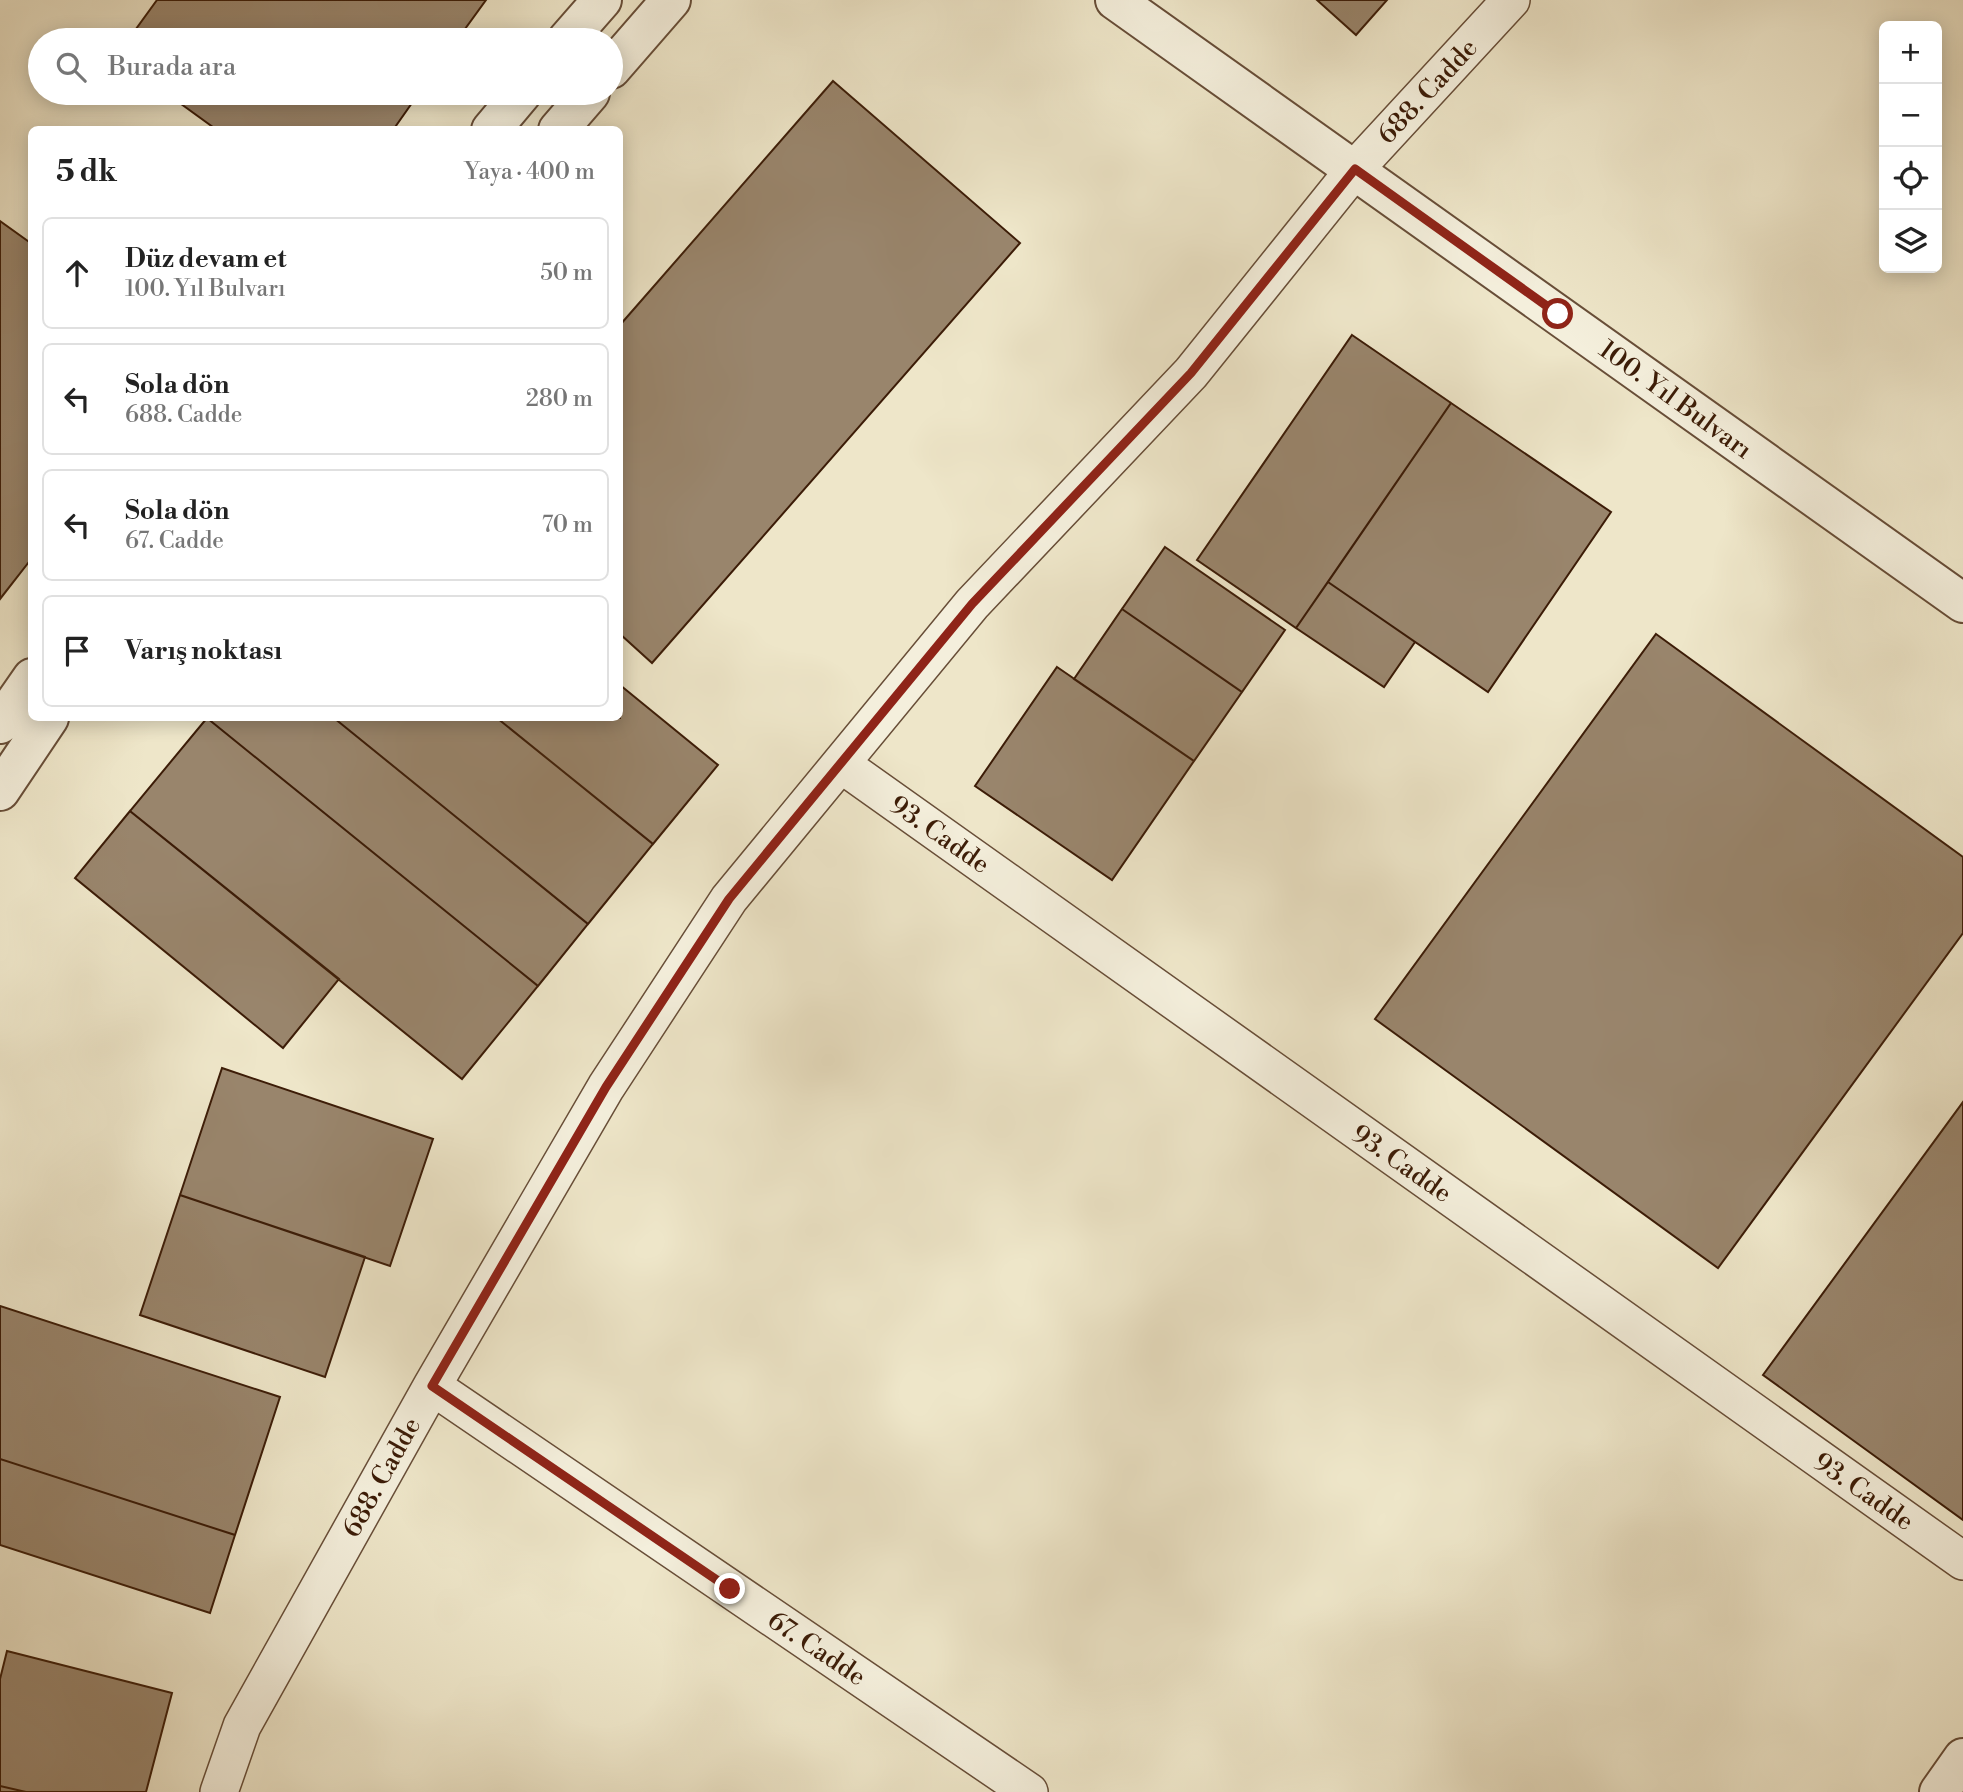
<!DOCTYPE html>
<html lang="tr">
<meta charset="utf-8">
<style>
body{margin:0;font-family:"Libre Bodoni",serif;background:#f2f2f2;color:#222}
.controls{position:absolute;right:21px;top:21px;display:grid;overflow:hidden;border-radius:10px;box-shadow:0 4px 18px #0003}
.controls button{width:63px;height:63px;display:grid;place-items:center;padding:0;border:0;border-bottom:2px solid #e0e0e0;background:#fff;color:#222;font:35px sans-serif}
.stop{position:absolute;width:21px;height:21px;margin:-16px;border:5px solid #8f2418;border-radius:50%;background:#fff}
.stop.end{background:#8f2418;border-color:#fff;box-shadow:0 2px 7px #0008}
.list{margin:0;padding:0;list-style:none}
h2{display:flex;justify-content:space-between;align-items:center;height:91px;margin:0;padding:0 28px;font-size:30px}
h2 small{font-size:23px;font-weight:400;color:#767676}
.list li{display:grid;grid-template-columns:46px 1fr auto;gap:21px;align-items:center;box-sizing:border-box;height:112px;margin:0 14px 14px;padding:0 14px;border:2px solid #e0e0e0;border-radius:10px}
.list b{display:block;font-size:26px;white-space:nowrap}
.list p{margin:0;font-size:23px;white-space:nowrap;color:#767676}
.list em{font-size:23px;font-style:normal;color:#767676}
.icon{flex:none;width:38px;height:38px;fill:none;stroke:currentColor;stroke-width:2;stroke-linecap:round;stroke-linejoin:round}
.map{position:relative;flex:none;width:1963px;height:1792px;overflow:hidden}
.search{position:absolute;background:#fff;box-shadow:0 4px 18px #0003;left:28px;top:28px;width:595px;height:77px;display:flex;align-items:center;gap:18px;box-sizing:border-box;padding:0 24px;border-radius:38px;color:#767676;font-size:26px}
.panel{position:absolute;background:#fff;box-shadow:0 4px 18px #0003;left:28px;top:126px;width:595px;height:595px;border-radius:10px}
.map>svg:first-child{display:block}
.building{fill:#99856c;stroke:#3c1c07;stroke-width:2}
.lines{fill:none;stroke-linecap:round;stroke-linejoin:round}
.minor-casing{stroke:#684e38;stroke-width:40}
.tertiary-casing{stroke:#684e38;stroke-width:42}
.minor{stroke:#f4efdc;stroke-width:37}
.tertiary{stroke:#f4efdc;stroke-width:38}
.route{stroke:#8f2418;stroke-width:9}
.labels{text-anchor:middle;stroke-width:7;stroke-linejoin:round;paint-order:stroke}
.street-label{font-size:26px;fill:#3c1c07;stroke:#f4efdc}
</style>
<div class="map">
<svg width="1963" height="1792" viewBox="0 0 1963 1792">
<rect width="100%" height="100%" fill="#eee6c9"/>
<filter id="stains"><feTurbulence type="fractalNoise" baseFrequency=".00286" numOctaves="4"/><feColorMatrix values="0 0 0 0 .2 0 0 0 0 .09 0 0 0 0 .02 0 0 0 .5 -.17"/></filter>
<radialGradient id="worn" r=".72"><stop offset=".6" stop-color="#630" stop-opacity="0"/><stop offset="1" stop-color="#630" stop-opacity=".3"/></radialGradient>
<path class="building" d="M157 0H486L457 40H128Z
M1317 0H1387L1356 35Z
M833 81 1020 243 652 663 620 634V325Z
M166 93H419L393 130H217Z
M0 221 32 244V558L0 599Z
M1352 335 1451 403 1296 628 1197 560Z
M1451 403 1611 512 1488 692 1328 582Z
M1165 547 1285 630 1242 692 1122 609Z
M1328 582 1415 642 1384 687 1296 628Z
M1122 609 1242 692 1194 761 1074 679Z
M1656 634 1963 857V933L1718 1268 1375 1019Z
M1057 667 1194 761 1112 880 975 786Z
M620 685 718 765 653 844 497 718H620Z
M207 718 538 986 462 1079 130 811Z
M207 718H334L588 924 538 986Z
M334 718H497L653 844 588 924Z
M130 811 339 979 283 1048 75 878Z
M222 1068 433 1139 390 1266 180 1195Z
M1963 1102V1520L1763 1375Z
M180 1195 365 1257 325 1377 140 1315Z
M0 1306 280 1397 235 1535 0 1459Z
M0 1459 235 1535 210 1613 0 1545Z
M7 1651 172 1693 146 1792H26L0 1786V1679Z
M0 1786 26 1792H0Z"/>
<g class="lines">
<defs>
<path id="minor" d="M841 764 1963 1561
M432 1386 1029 1792
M219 1792 242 1726 432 1386 606 1087 729 899 972 604 1191 373 1355 169 1511 0"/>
<path id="tertiary" d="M1115 0 1963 603
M567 40 602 0
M611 69 671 0
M491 130 522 93
M558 130 590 93
M0 724 32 678
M0 791 49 718
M1939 1792 1963 1758"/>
</defs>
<use href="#minor" class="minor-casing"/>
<use href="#tertiary" class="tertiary-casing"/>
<use href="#minor" class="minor"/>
<use href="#tertiary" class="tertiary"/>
</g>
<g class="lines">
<path class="route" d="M730 1589 432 1386 606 1087 729 899 972 604 1191 373 1355 169 1558 314"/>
</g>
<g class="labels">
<g class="street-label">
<text transform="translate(1427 91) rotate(-47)" y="9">688. Cadde</text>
<text transform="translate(1676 399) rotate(36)" y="9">100. Yıl Bulvarı</text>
<text transform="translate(940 834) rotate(35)" y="9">93. Cadde</text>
<text transform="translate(1402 1163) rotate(35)" y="9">93. Cadde</text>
<text transform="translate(381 1477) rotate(-61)" y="9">688. Cadde</text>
<text transform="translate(1864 1491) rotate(35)" y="9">93. Cadde</text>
<text transform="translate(817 1648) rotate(34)" y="9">67. Cadde</text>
</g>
</g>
<rect width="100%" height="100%" filter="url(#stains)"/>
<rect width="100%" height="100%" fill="url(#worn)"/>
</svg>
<div class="controls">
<button>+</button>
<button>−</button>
<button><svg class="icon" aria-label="locate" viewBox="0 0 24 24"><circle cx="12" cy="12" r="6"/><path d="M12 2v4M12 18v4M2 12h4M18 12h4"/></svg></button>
<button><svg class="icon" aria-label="layers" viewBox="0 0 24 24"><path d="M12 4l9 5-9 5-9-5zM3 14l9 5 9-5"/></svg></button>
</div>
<div class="stop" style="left:1558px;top:314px"></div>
<div class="stop end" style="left:730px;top:1589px"></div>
<div class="search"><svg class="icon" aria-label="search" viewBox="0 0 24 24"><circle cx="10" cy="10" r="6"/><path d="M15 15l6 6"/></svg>Burada ara</div>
<section class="panel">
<h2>5 dk<small>Yaya · 400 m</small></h2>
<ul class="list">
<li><svg class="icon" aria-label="ahead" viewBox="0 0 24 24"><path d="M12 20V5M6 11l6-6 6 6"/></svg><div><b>Düz devam et</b><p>100. Yıl Bulvarı</p></div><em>50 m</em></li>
<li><svg class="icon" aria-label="left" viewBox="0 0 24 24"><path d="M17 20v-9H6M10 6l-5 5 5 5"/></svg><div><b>Sola dön</b><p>688. Cadde</p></div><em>280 m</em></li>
<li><svg class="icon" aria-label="left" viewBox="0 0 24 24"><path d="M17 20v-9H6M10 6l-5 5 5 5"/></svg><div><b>Sola dön</b><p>67. Cadde</p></div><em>70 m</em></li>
<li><svg class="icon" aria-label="arrive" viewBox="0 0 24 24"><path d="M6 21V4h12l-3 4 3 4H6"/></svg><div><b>Varış noktası</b></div></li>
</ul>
</section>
</div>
